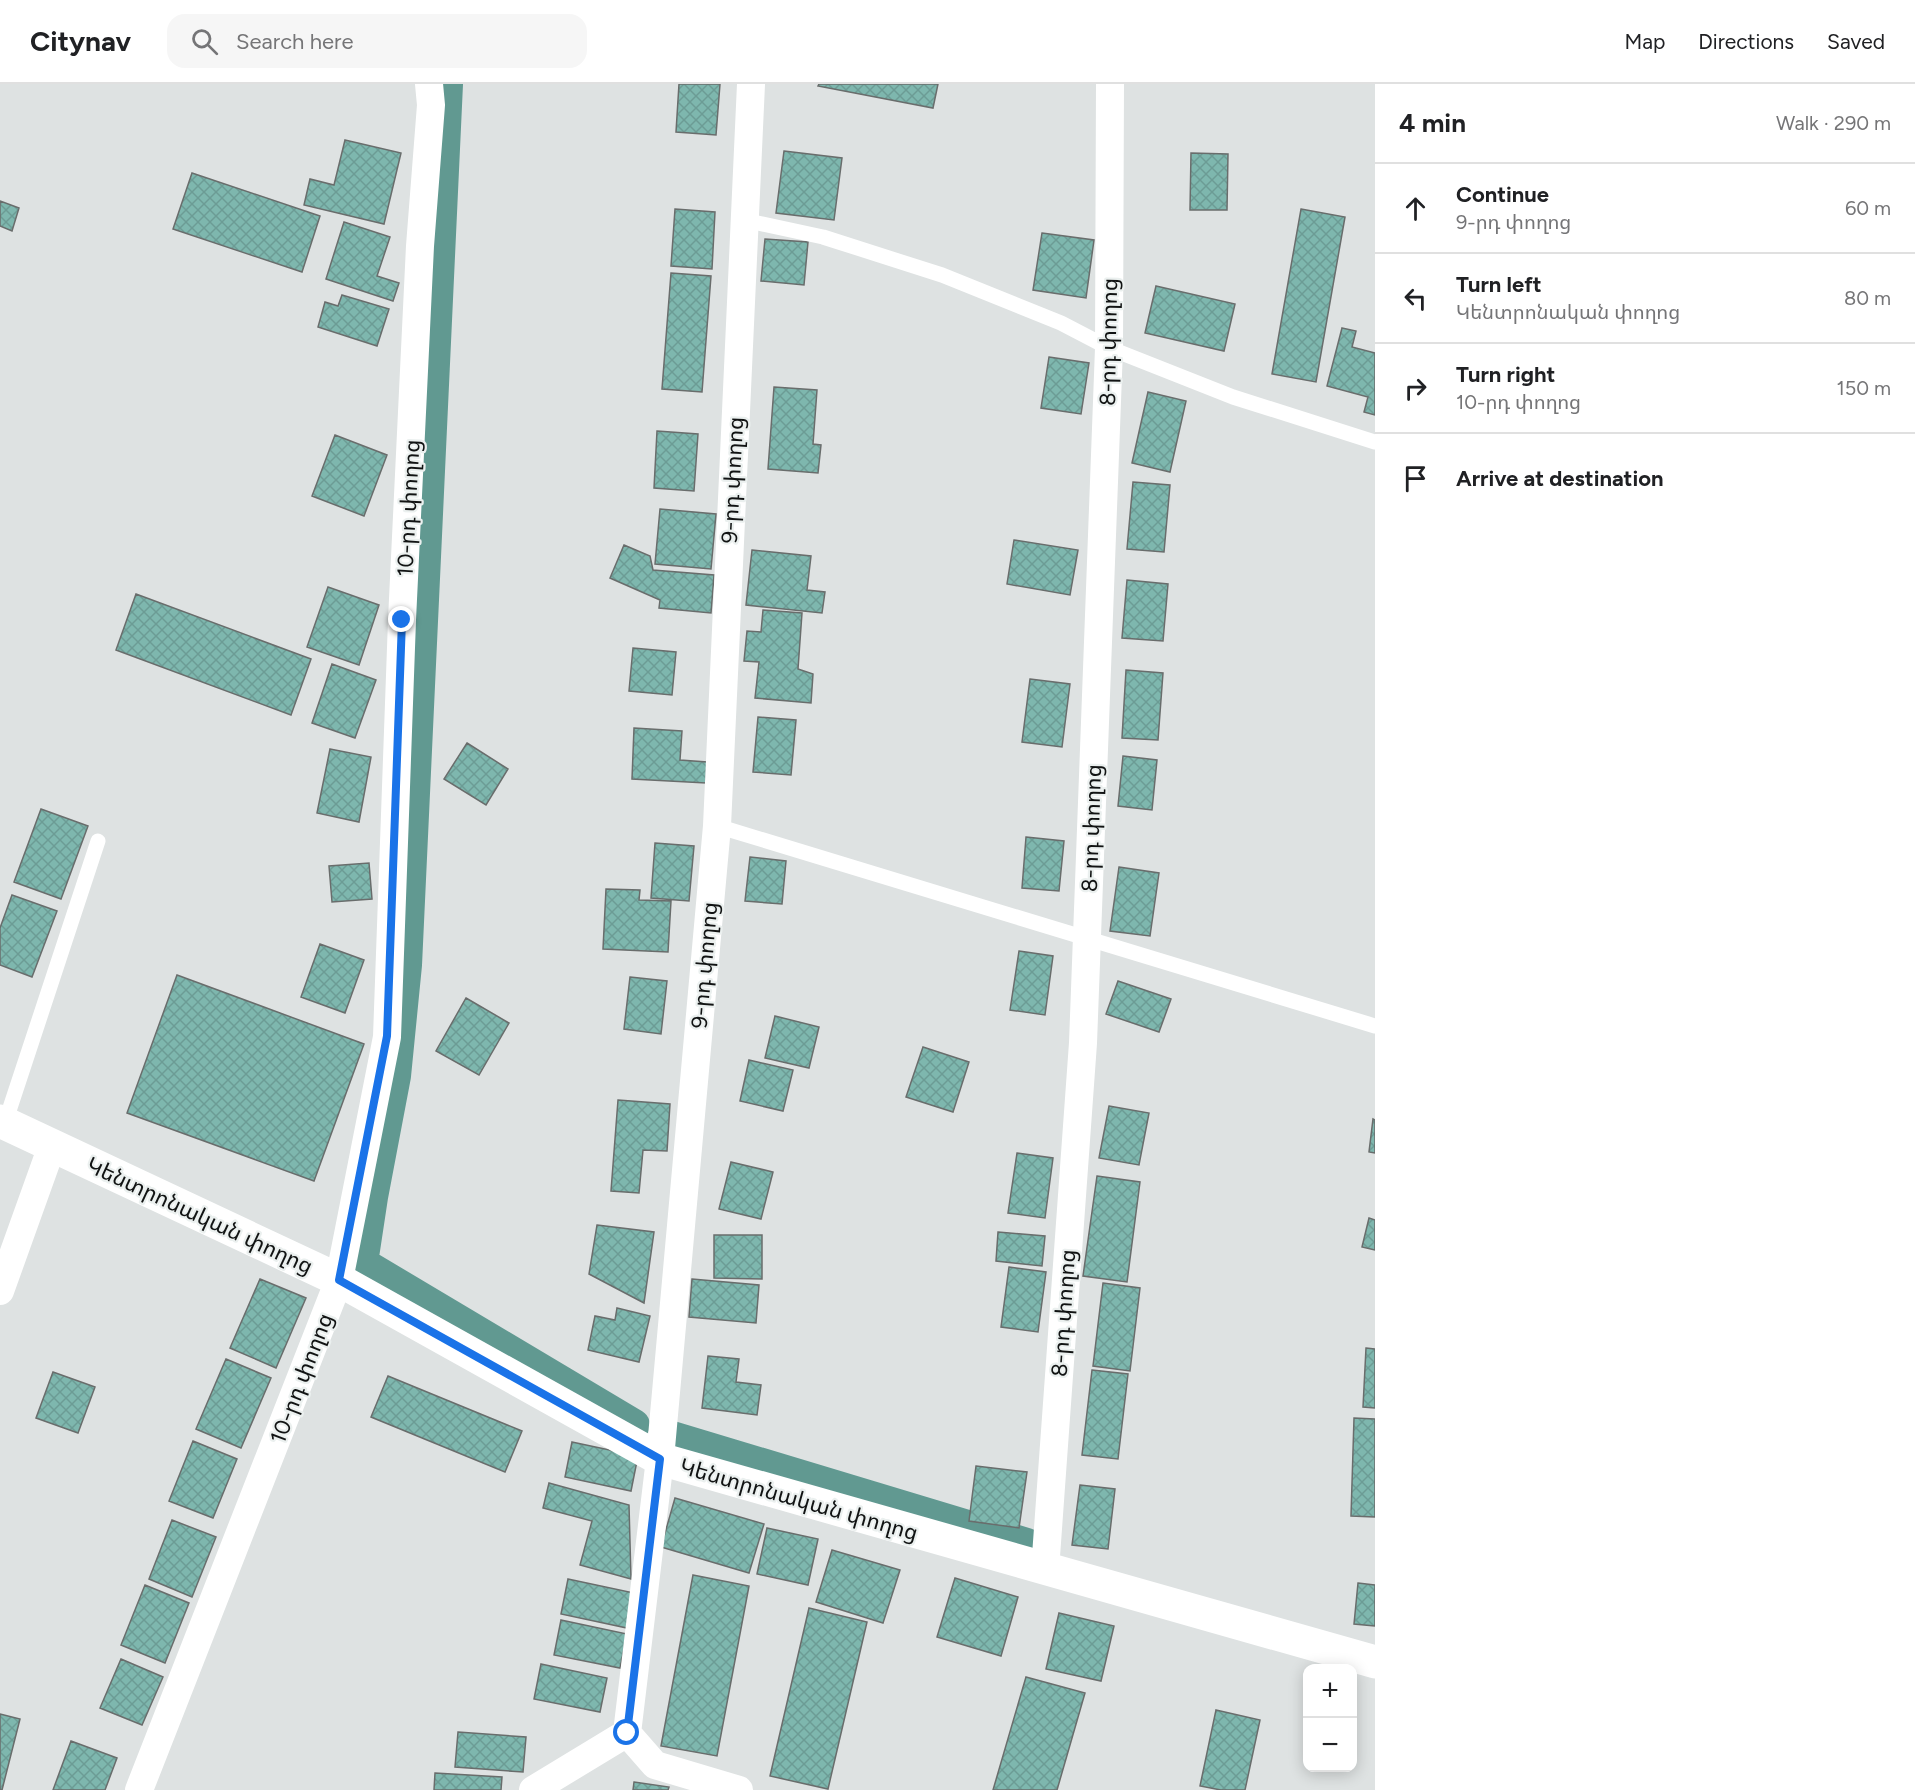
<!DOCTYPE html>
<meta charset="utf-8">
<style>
body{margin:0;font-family:Figtree,"Noto Sans Armenian",sans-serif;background:#f6f6f6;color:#202124}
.controls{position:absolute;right:18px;bottom:18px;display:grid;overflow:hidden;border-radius:12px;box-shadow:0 3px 15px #0003}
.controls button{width:54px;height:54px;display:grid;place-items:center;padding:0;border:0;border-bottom:2px solid #e0e0e0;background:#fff;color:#202124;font:30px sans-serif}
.stop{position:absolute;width:18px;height:18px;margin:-14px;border:4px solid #1a73e8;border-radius:50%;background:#fff}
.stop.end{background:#1a73e8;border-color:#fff;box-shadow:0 2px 6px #0008}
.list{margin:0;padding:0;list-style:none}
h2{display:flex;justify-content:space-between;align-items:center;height:78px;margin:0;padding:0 24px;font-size:26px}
h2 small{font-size:20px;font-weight:400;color:#757577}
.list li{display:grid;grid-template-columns:39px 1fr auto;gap:18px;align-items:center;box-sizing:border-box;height:90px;padding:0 24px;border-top:2px solid #e0e0e0}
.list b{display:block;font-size:22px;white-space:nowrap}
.list p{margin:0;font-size:20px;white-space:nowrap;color:#757577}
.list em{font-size:20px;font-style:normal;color:#757577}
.icon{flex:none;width:33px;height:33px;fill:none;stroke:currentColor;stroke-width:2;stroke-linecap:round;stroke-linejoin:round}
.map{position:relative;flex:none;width:1375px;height:1706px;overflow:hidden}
header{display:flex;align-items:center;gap:36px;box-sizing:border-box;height:84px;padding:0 30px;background:#fff;border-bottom:2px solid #e0e0e0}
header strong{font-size:28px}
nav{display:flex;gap:33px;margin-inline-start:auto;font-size:21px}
.search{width:420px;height:54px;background:#f6f6f6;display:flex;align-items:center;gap:15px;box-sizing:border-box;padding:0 21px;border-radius:18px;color:#757577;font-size:22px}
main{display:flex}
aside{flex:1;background:#fff}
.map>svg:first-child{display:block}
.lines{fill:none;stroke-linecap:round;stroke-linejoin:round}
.canal{stroke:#619991;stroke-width:32}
.building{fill:url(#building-cross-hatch);stroke:#696d6c;stroke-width:1.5}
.lane{stroke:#fff;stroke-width:15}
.street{stroke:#fff;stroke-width:28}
.secondary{stroke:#fff;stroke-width:33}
.route{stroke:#1a73e8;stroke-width:8}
.labels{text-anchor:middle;stroke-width:4.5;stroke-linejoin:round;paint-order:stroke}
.street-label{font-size:22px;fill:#111313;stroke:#ebf0ef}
</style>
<header>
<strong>Citynav</strong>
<div class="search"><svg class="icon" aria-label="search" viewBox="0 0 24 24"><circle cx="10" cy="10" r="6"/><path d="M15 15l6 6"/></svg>Search here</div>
<nav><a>Map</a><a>Directions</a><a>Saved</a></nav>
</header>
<main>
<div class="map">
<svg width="1375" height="1706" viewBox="0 0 1375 1706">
<defs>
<pattern id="building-cross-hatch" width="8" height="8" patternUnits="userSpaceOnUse" patternTransform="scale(1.5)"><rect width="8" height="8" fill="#7eb7ae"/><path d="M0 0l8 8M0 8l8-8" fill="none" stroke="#6c9c95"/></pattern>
</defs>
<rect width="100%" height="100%" fill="#dee2e2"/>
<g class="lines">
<path class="canal" d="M447 0 406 881 395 992 372 1113 362 1179 634 1341
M669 1352 1027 1460"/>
</g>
<path class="building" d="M679 0H720L716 51 676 48Z
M819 0H938L933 24 818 2Z
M345 56 401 69 384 140 304 121 310 95 334 101Z
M784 67 842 74 834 136 776 129Z
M1191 69 1228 70 1227 126H1190Z
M192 89 320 132 302 188 173 145Z
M0 117 19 124 12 147 0 142Z
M675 125 715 128 712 185 671 182Z
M1301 125 1345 133 1316 298 1272 290Z
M344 138 390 153 377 192 399 199 393 217 326 195Z
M1042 149 1094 156 1086 214 1033 206Z
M765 155 808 158 804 201 761 197Z
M671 189 711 192 702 308 662 305Z
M1156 202 1235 220 1224 267 1145 249Z
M342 211 389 225 377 262 318 243 325 218 338 222Z
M1342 244 1356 247 1352 263 1375 269V331L1364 328 1368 313 1327 302Z
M1049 273 1089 279 1081 330 1041 324Z
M774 303 817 306 813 360 821 361 818 389 768 385Z
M1148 308 1186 317 1170 388 1132 379Z
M657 347 698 350 694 407 654 404Z
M335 351 387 371 364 432 312 412Z
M1133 398 1170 401 1164 468 1127 465Z
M660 425 716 430 711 485 655 480Z
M1014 456 1078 466 1070 511 1007 500Z
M624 461 650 472 653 486 714 491 711 529 659 524 660 516 610 494Z
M752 466 811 472 807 506 825 508 822 529 746 521Z
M1127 496 1168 500 1163 557 1122 554Z
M328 503 379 521 359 581 307 563Z
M136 510 311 575 291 631 116 566Z
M763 526 802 529 798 585 813 590 811 619 755 614 759 578 744 577 747 547 761 548Z
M633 564 676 568 672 611 629 607Z
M332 580 376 596 355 654 312 639Z
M1126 586 1163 589 1158 656 1122 654Z
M1030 595 1070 600 1062 663 1022 658Z
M758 633 796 636 791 691 753 688Z
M634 644 682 647 680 676 707 678 706 699 632 695Z
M467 659 508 685 486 721 444 695Z
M330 665 371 673 359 738 317 729Z
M1123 672 1157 676 1152 726 1118 722Z
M41 725 88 742 61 815 14 798Z
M1026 753 1064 757 1059 807 1022 804Z
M655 759 694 762 689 817 651 814Z
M750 773 786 777 782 820 745 817Z
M369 779 372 815 332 818 329 782Z
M1119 783 1159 789 1150 852 1110 847Z
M606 805 640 806 639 816 671 817 668 868 603 865Z
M12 811 57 827 32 893 0 881V844Z
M320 860 364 876 345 929 301 913Z
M1019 867 1053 872 1045 931 1010 926Z
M177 891 364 960 314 1097 127 1029Z
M630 893 667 897 661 950 624 945Z
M1118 897 1171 915 1159 948 1106 930Z
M466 914 509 939 479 991 436 967Z
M775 932 819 943 809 984 765 974Z
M923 963 969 978 953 1028 906 1013Z
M749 976 793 986 783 1027 740 1017Z
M618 1016 670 1020 667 1067 643 1066 639 1109 611 1107Z
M1109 1022 1149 1029 1139 1081 1099 1074Z
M1373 1035 1375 1036V1069L1369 1068Z
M1017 1069 1053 1074 1045 1134 1008 1129Z
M731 1078 773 1088 761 1135 719 1125Z
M1097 1092 1140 1098 1127 1198 1083 1192Z
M1369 1134 1375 1136V1166L1362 1163Z
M597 1141 654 1148 644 1219 589 1190Z
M998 1148 1045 1152 1042 1182 996 1177Z
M714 1151H762V1195L714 1194Z
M1009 1183 1046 1188 1038 1248 1001 1243Z
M260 1195 306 1214 276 1284 230 1264Z
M692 1195 759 1201 756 1239 689 1233Z
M1103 1199 1140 1204 1130 1287 1093 1282Z
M617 1224 650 1232 639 1278 588 1266 595 1232 615 1236Z
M1366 1264 1375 1265V1324L1363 1323Z
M708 1272 739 1275 736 1298 761 1301 757 1331 702 1324Z
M226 1275 271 1294 241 1364 196 1345Z
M1092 1286 1128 1290 1118 1375 1082 1371Z
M53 1288 95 1303 78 1349 36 1334Z
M388 1292 522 1347 505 1388 371 1333Z
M1354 1334 1375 1335V1433L1351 1432Z
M193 1357 237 1375 213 1434 169 1417Z
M572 1358 638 1372 631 1407 565 1393Z
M976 1382 1027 1388 1019 1444 969 1437Z
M549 1399 629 1421 631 1495 580 1481 592 1437 543 1424Z
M1080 1401 1115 1405 1108 1465 1072 1461Z
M675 1414 764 1440 749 1489 661 1463Z
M172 1436 216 1453 192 1513 149 1495Z
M767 1444 818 1455 808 1501 757 1490Z
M832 1466 900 1486 883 1539 816 1518Z
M693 1491 749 1502 717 1672 661 1662Z
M955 1494 1018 1513 1001 1572 937 1553Z
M568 1495 634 1509 627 1544 561 1530Z
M1358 1499 1375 1501V1542L1354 1540Z
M145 1501 189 1519 165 1579 121 1561Z
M809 1524 867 1538 828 1705 770 1692Z
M1059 1529 1114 1542 1101 1597 1046 1585Z
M561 1536 627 1550 620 1584 554 1571Z
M121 1575 163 1593 142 1641 100 1624Z
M541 1580 607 1594 600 1628 534 1615Z
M1026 1593 1085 1609 1057 1706H993Z
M1216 1626 1260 1636 1245 1706H1221L1200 1702Z
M0 1630 20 1635 2 1706H0Z
M458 1648 526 1653 523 1688 455 1683Z
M71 1657 117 1674 105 1706H53Z
M435 1689 502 1693 501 1706H434Z
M634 1698 669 1703 668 1706H633Z"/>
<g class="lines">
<path class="lane" d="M744 136 823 153 942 191 1061 239 1109 264 1233 313 1375 358
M717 742 1375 942
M5 1039 98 757"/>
<path class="street" d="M0 1207 52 1062
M1045 1486 1083 959 1109 264 1110 0
M627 1649 655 1681 739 1706
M139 1706 339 1196 387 953 402 536 420 162 431 21 429 0
M533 1706 627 1649 660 1375 717 742 751 0"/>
<path class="secondary" d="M0 1037 339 1196 660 1375 1375 1578"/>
</g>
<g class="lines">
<path class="route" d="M402 536 387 952 339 1196 660 1375 627 1649"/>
</g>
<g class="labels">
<g class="street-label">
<text transform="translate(1108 258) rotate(-89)" y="8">8-րդ փողոց</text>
<text transform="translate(732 396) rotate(-87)" y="8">9-րդ փողոց</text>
<text transform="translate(408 424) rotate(-87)" y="8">10-րդ փողոց</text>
<text transform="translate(1091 744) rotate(-88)" y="8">8-րդ փողոց</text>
<text transform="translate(704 881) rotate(-85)" y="8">9-րդ փողոց</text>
<text transform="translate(200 1131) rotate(25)" y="8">Կենտրոնական փողոց</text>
<text transform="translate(1063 1229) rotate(-86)" y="8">8-րդ փողոց</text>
<text transform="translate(301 1294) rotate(-69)" y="8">10-րդ փողոց</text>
<text transform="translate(799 1415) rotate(16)" y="8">Կենտրոնական փողոց</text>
</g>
</g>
</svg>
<div class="controls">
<button>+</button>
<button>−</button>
</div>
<div class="stop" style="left:627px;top:1649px"></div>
<div class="stop end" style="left:402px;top:536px"></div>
</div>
<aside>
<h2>4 min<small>Walk · 290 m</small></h2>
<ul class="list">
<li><svg class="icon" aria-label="ahead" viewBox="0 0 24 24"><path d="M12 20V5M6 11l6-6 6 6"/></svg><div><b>Continue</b><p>9-րդ փողոց</p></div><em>60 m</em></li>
<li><svg class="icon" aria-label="left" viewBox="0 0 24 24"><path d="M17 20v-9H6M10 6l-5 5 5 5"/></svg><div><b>Turn left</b><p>Կենտրոնական փողոց</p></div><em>80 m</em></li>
<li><svg class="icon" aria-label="right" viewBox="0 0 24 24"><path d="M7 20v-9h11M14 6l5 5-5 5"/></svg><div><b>Turn right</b><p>10-րդ փողոց</p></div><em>150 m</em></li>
<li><svg class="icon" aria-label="arrive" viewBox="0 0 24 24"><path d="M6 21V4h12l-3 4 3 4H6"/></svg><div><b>Arrive at destination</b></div></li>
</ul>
</aside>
</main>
